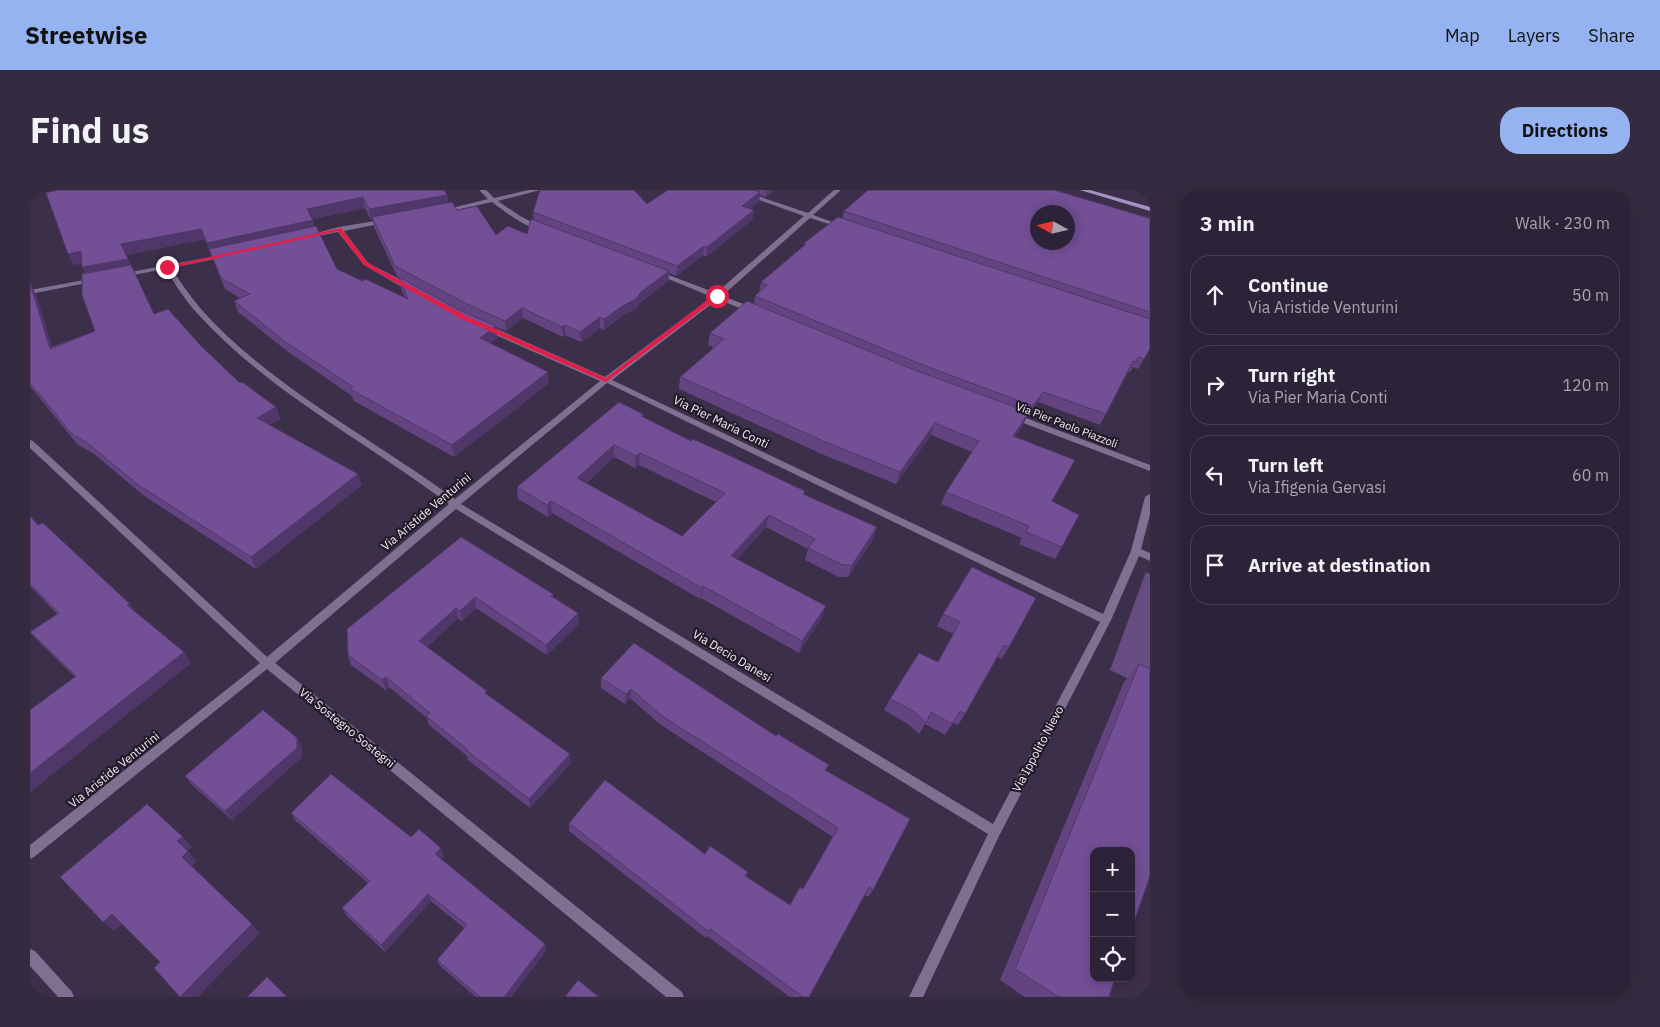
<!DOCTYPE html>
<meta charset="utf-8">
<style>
body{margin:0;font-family:"IBM Plex Sans",sans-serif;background:#352b40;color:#f1f3f6}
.controls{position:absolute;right:15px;bottom:15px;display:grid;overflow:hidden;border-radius:10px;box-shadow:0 2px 12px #0003}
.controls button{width:45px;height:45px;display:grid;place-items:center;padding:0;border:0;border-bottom:1px solid #484053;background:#2d2338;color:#f1f3f6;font:25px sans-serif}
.compass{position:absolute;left:1000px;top:15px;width:45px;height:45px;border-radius:50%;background:#2d2338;box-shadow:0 2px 12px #0003;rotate:278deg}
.stop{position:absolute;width:15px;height:15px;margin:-11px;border:4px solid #e11d48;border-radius:50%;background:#fff}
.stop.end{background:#e11d48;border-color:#fff;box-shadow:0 1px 5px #0008}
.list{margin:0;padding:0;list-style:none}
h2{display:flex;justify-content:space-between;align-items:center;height:65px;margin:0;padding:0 20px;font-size:21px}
h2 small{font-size:16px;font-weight:400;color:#a7a4ae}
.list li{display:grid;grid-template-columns:32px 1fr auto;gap:15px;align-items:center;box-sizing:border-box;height:80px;margin:0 10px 10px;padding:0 10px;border:1px solid #484053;border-radius:20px}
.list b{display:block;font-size:19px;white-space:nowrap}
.list p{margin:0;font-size:16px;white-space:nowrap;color:#a7a4ae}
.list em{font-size:16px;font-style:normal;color:#a7a4ae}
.icon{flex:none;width:28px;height:28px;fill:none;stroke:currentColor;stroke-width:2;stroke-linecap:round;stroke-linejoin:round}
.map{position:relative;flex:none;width:1120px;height:807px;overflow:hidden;border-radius:20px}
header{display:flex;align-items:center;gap:30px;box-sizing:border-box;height:70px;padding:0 25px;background:#95b2f1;color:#111}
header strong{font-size:24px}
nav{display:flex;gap:28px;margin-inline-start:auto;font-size:18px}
.intro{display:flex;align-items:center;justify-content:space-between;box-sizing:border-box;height:120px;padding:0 30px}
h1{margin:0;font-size:35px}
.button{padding:12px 22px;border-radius:20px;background:#95b2f1;color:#111;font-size:18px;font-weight:700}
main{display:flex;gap:30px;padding:0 30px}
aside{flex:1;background:#2d2338;border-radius:20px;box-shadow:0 2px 12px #0003}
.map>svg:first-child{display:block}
.green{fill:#664c81}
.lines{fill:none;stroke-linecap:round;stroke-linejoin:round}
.street{fill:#7f7091;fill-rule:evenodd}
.secondary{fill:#a890c3;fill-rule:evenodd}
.wall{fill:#634481;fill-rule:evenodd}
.shaded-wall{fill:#503769}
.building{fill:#734f96;stroke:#503769;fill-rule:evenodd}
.route{fill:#e11d48}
.labels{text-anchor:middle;stroke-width:4.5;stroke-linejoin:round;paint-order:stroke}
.far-street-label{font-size:11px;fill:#f5eefc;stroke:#201b27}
.street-label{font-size:12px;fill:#f5eefc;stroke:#201b27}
</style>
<header>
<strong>Streetwise</strong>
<nav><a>Map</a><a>Layers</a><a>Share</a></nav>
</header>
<div class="intro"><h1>Find us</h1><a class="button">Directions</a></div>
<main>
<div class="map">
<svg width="1120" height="807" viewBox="0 0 1120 807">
<rect width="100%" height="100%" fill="#3c2f4a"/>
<path class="green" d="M1116 382 1120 384V499L1080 480Z"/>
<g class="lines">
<path class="street" d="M449 0H456L464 8 499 0H510L468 11 490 26 515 39C505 45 471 19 462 12L413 23 410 21 458 9Z
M701 0H710L778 23 804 0H811L783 25 816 37 811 38 780 28 692 106 727 119V123H721L688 109 582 190 1073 424 1101 361 1115 307 1120 304V325L1111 359 1120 363V371L1109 366 1081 430 969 646 893 807H879L958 644 426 319 245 473 652 802 654 807H636L237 479 4 667 0 669V655L230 473 0 258V250L3 251 237 467 419 314C335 251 237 201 166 122 154 109 145 93 135 79L92 87 89 85 90 84 197 64 198 65 195 67 141 78C150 91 159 105 170 118 238 195 342 248 425 309L570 191 452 139V135H458L575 187 682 107 624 83V81H628L686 103 774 26ZM577 193 1070 432 963 634 431 314Z
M357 29 359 30V32L314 41 338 73 385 97V101H379L334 75 308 42 278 48 275 46 309 37Z
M65 88 69 90 67 91 0 104V100Z
M983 223 1120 275V281L980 228V224Z
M0 759 5 761 42 802 44 807H28L0 776Z"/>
<path class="secondary" d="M0 0H9L0 3Z
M1050 0H1060L1120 17V21Z"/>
</g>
<path class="wall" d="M28 0 417 5 418 13 427 20 466 45 497 44 504 30 503 22 617 14 638 0H745L736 7 730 5 729 12 719 19 724 20 722 30 676 67 673 65 646 86 639 83 638 91 611 112 606 119 593 125 574 140 570 138 551 152 535 145 533 147 493 128 476 141 466 137 467 148 460 153 519 193 424 267 324 211 322 206 257 161 208 122 204 111 210 108 195 99 175 49 96 65 124 124 171 156 210 193 246 217 250 229 239 235 332 295 226 379 113 305 63 263 48 255 0 196V93L6 105 22 157 65 141 55 83 52 73 43 75ZM335 18 341 30 343 29 344 37 367 86 369 88 371 98 375 108 332 91 307 79 284 36 282 29ZM400 104 435 123 429 120Z
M814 21 1119 28 1120 26V159L1112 172 1108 179 1103 177 1100 182H1098L1070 235 1008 212 998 227 997 226 993 235 985 246 1022 311 1032 357 1025 369 989 354 992 348 911 314 916 302 942 262 901 245 866 294 794 265 649 199 650 187 684 158 678 155 680 143 724 113 725 106 729 102 731 92 774 56V53L812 29Z
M613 224V227L661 251 775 301 774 304 843 349 818 387H809L775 370 778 359 736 337 707 369 792 427 769 463 671 408 670 409 522 323 518 327 488 309 487 297ZM584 267 605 278 609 275 686 312 652 346 556 293Z
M0 326 8 335 161 473 0 602V520L45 487 10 453 0 442 27 424 0 396Z
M431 347 523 404V407L548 423 549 434 517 465 446 418 432 431 428 428 397 457 458 505 541 573 500 618 438 570 437 566 399 535 397 528 359 497 356 500 321 475 318 465Z
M913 424 979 457 971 469 967 467 935 524 928 535 923 533 915 545 895 534 889 544 878 534 854 520 860 509 908 472 923 444 907 436Z
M604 453 796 581 843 700 838 707 835 705 779 807H760L677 746 676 748 539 641V633L675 664 718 682 716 687 760 715 773 699 803 647 631 535 600 508 595 514 571 498V488Z
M1109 474 1079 807H995L970 790 1094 492Z
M272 557V567L202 630 162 595 155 586Z
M261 623 381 647 414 666 411 669 515 754 516 761 481 807H446L410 776 407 770 434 738 401 711 355 762 317 726 312 718 338 693 266 631Z"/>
<path class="shaded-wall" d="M737 0H745L736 7Z
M730 2 729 12 710 25 712 16Z
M417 5 419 15 342 27 343 29 341 30 339 19Z
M333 7 335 18 280 29 277 19Z
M724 20 722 30 676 67 677 57Z
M283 30 285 40 181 64 177 53Z
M171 39 175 49 96 65 91 54Z
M674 56 673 65 646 86 647 76Z
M51 61 56 72 43 75 38 64Z
M98 69 103 79 57 88 52 77Z
M639 81 638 91 611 112 606 119 593 125 574 140V129Z
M0 93 6 105 26 170 20 159Z
M492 118 493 128 476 141 475 131Z
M570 127V138L551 152 550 142Z
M535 135V145L533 147 532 137Z
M466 136 467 148 452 160 450 148Z
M518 182 519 193 424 267 422 255Z
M1013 202 1008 212 998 227 1003 216Z
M246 217 250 229 231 239 227 228Z
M999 222 993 235 977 258 983 246Z
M905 233 901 245 866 294 870 282Z
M584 255V267L547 300V288Z
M610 263 609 275 605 278 606 266Z
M328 284 332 295 226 379 221 367Z
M521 311 522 323 518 327 517 315Z
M739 325 736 337 699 378 701 366Z
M847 337 843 349 818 387 822 375Z
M673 396 671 408 670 409 672 398Z
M445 407 446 418 432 431 430 421Z
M100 414 107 425 97 415Z
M796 416 792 427 769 463 772 451Z
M426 418 428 428 392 461 389 451Z
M548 423 549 434 517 465 516 455Z
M154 462 161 473 0 602V583Z
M356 487 359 497 356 500 352 490Z
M601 499 600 508 595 514 596 504Z
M267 548 272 557V567L202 630 195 621Z
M540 564 541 573 500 618 499 609Z
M153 647 162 657 157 661 147 651Z
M411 658 414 666 408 672 405 664Z
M158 661 167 671 161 677 152 667Z
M398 704 401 711 355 762 351 755Z
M82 724 93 733 84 741 73 732Z
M222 734 230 743 168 807H150Z
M515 754 516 761 481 807H474Z"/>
<path class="building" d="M28 0H414L417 5 339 19 333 7 277 19 283 30 177 53 171 39 91 54 98 69 52 77 51 61 38 64 16 3Z
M510 0H604L617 14 638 0H723L730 2 712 16 724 20 677 57 674 56 647 76 503 22Z
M838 0H1024L1119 28 1120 26V122L814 21ZM1008 22H1038V52H1008Z
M422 12 427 20 447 16 466 45 478 36 497 44 501 29 639 81 611 102 606 109 594 115 574 129 570 127 550 142 535 135 532 137 492 118 475 131 437 114 365 76 342 27Z
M808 27 1120 129V159L1114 169 1108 167 1106 172 1103 171 1076 224 1013 202 1003 216 893 175 725 106 737 95 731 92 776 54 774 53Z
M286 36 307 79 332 91 335 89 378 109 369 87 429 120 466 136 450 148 518 182 422 255 320 199 323 197 253 150 204 111 220 104 191 88 179 59Z
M101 75 124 124 138 119 171 156 210 193 212 192 246 217 227 228 328 284 221 367 107 294 56 252 41 243 0 193V93L20 159 65 141 52 105V84Z
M717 111 887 181 999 222 983 246 1045 270 1022 311 1049 325 1032 357 996 342 999 336 916 302 949 251 905 233 870 282 798 253 650 187 694 149 680 143Z
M589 212 613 224 611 226 661 251 663 249 694 263 775 301 773 304 847 337 822 375H813L778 358 785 349 739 325 701 366 796 416 772 451 673 396 672 398 521 311 517 315 487 297ZM584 255 606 266 610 263 695 303 652 346 547 288Z
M0 326 8 335 13 333 100 414 97 415 154 462 0 583V520L46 486 0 442 29 423 0 394Z
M431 347 523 404 521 406 548 423 516 455 445 407 430 421 426 418 389 451 457 501 455 503 540 564 499 609 436 560 437 559 396 526 400 523 356 487 352 490 318 465 317 439Z
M942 377 1006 408 979 457 974 455 935 524 930 521 922 534 901 522 896 533 885 522 860 509 889 463 908 472 930 432 913 424Z
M604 453 746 546 748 544 799 575 795 580 880 629 843 700 839 697 779 807H773L680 739 678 741 539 633 575 590 675 664 680 656 718 682 715 686 760 715 770 697 773 699 808 638 632 526 601 499 596 504 571 488Z
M1109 474 1120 479V686L1101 741V661H1064V788H1085L1079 807H1029L985 779Z
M233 520 267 548V558L195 621 155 586Z
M301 584 381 647 389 639 411 658 405 664 515 754 474 807H450L407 770 437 735 398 704 351 755 312 718 340 691 261 623Z
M117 614 153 647 147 651 158 661 152 667 222 734 150 807 124 778 130 772 82 724 73 732 30 687Z
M237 787 257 807H217Z
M548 790 569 807H535Z"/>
<path class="route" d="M311 38 338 73 436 126 576 188 685 104 690 106 576 192 432 129 334 75 308 41 137 79 134 77Z"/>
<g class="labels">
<g class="far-street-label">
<text transform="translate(1037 235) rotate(21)" y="4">Via Pier Paolo Piazzoli</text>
</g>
<g class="street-label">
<text transform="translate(691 232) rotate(26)" y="4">Via Pier Maria Conti</text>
<text transform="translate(396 322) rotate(-40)" y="4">Via Aristide Venturini</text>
<text transform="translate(702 466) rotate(31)" y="4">Via Decio Danesi</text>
<text transform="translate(317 538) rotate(39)" y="4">Via Sostegno Sostegni</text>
<text transform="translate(1008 559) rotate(-62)" y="4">Via Ippolito Nievo</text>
<text transform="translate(84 580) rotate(-39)" y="4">Via Aristide Venturini</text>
</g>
</g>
</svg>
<div class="controls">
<button>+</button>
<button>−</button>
<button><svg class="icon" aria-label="locate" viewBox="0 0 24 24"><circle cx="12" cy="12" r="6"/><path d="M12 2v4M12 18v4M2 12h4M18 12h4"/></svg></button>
</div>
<svg class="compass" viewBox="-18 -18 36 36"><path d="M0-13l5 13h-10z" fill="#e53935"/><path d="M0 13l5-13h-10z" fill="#a7a4ae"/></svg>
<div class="stop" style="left:687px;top:106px"></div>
<div class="stop end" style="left:137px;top:77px"></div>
</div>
<aside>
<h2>3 min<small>Walk · 230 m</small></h2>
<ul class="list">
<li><svg class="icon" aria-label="ahead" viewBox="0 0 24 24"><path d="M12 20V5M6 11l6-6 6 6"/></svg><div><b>Continue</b><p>Via Aristide Venturini</p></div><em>50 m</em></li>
<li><svg class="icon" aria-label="right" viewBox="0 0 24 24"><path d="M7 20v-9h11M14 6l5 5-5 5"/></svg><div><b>Turn right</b><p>Via Pier Maria Conti</p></div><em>120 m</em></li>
<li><svg class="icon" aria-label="left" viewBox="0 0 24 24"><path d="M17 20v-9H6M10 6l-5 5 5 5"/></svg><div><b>Turn left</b><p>Via Ifigenia Gervasi</p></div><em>60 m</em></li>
<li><svg class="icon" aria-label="arrive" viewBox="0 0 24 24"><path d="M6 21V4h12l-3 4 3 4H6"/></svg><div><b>Arrive at destination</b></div></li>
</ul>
</aside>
</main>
